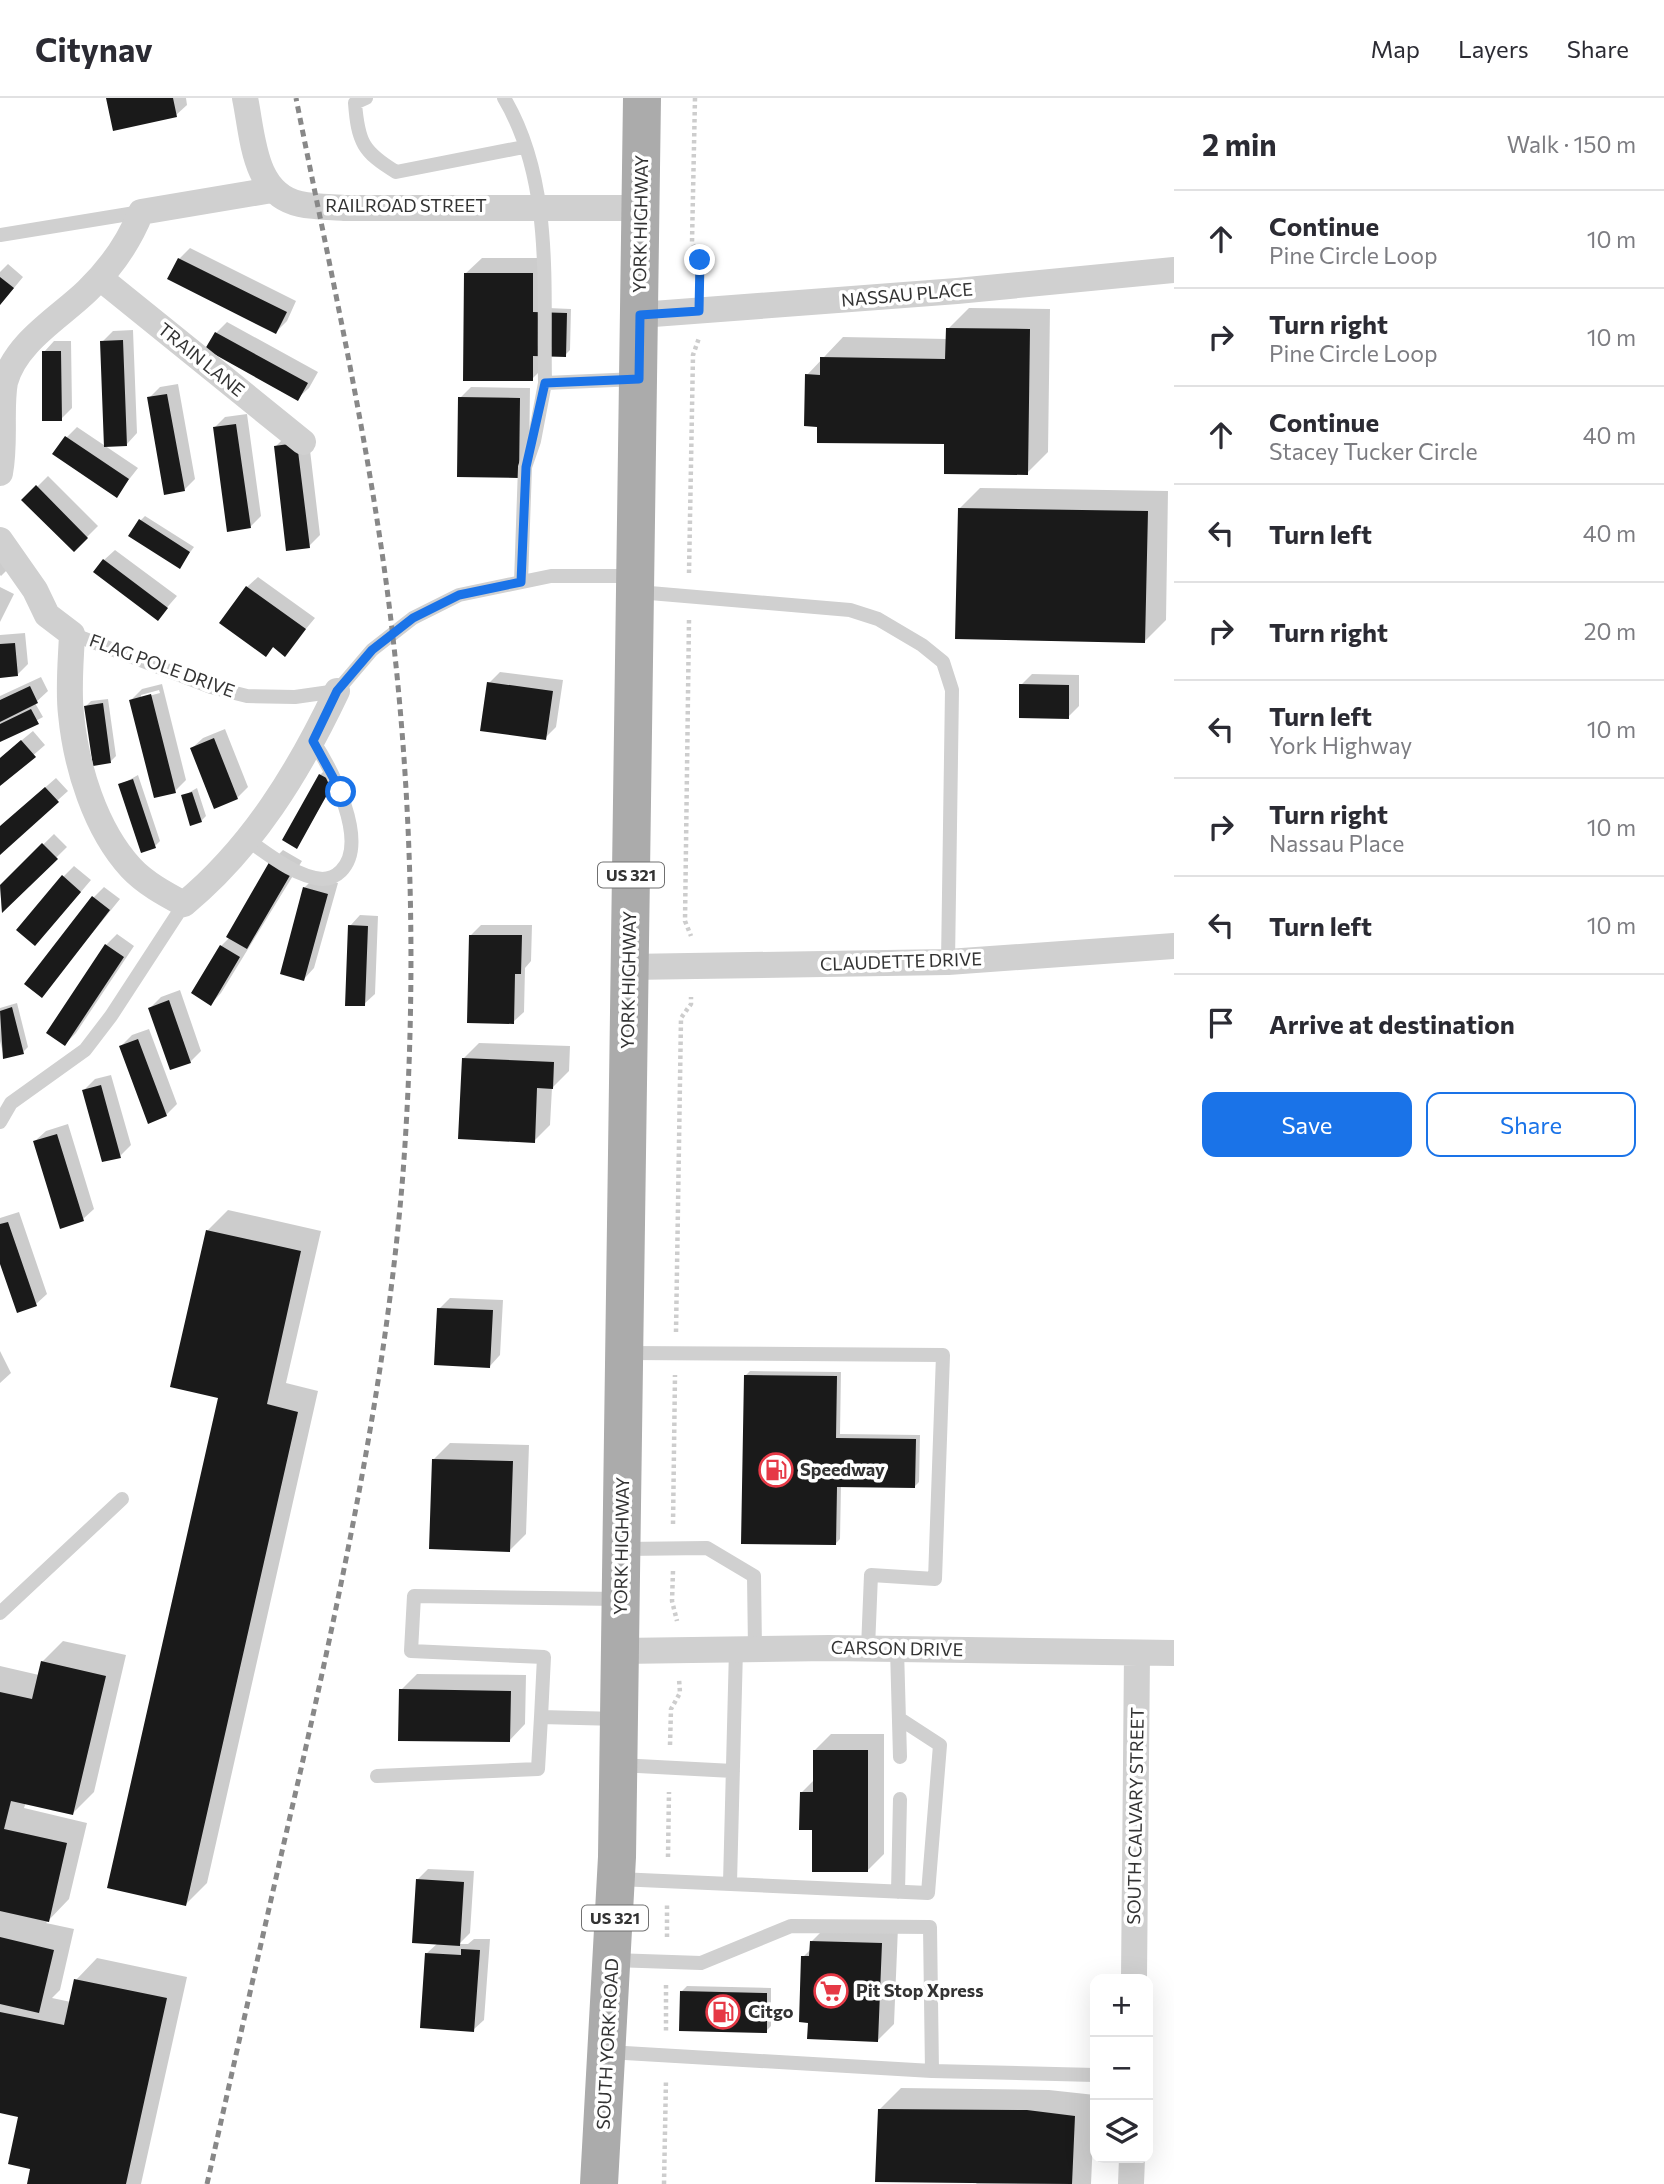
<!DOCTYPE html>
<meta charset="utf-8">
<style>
body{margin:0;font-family:Commissioner,sans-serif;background:#f7f7f7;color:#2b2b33}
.controls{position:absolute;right:21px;bottom:21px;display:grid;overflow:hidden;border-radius:14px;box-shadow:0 7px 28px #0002}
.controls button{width:63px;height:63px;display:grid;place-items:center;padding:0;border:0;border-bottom:2px solid #e1e1e2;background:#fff;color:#2b2b33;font:35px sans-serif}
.stop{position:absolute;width:21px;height:21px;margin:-16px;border:5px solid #1a73e8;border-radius:50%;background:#fff}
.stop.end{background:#1a73e8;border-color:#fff;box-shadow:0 2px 7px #0008}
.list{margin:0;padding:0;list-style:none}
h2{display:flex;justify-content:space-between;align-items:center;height:91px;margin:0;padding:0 28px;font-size:30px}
h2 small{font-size:23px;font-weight:400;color:#7c7c81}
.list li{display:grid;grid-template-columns:46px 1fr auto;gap:21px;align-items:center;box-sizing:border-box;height:98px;padding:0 28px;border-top:2px solid #e1e1e2}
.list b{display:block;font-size:26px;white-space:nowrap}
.list p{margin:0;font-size:23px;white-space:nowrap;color:#7c7c81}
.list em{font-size:23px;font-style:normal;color:#7c7c81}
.actions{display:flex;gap:14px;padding:21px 28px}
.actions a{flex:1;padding:16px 0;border:2px solid #1a73e8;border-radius:14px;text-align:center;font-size:24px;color:#1a73e8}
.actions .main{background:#1a73e8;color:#fff}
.icon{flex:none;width:38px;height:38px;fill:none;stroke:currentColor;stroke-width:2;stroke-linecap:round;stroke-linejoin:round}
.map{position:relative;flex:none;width:1174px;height:2086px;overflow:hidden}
header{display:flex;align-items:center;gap:42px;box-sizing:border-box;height:98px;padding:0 35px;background:#fff;border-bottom:2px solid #e1e1e2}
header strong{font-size:33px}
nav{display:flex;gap:38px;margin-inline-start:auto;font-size:24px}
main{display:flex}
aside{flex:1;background:#fff}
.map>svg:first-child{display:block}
.shadow{fill:#0003;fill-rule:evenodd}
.building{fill:#1a1a1a}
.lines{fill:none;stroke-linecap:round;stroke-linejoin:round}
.path{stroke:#cdcdcd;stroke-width:4.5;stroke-dasharray:3.5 3.5;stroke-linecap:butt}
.lane{stroke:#d0d0d0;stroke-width:14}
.street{stroke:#d0d0d0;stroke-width:26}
.primary{stroke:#ababab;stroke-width:38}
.rail{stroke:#888;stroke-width:5;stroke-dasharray:7 5;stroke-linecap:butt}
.route{stroke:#1a73e8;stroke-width:9}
.labels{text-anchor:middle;stroke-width:7;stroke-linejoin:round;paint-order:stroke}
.shield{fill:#fff;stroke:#707070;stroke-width:2}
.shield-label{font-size:16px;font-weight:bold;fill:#333}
.street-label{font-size:18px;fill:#333;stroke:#fff}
.poi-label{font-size:18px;font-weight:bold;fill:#333;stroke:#fff;text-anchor:start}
</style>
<header>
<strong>Citynav</strong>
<nav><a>Map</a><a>Layers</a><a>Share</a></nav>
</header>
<main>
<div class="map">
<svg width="1174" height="2086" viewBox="0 0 1174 2086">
<rect width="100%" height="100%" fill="#fff"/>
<path class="shadow" d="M108 0H186L187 7 176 17Z
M190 150 296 203 287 223 276 234 179 161Z
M482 160H549L548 210 571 211 570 252 565 257H548V265L532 281 465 176Z
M8 166 23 179 0 207V174Z
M969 210 1050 211 1048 354 1027 375 946 344 819 327 807 277 843 239 947 241 948 231Z
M227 224 318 274 309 290 298 300 216 235Z
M133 232 137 335 127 346 102 244 113 233Z
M54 243H71L72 310 61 321 44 254Z
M178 286 195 381 184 392 149 300 160 289Z
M471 289 530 290 529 367 518 378 460 300Z
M247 316 261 418 250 429 214 330 225 319Z
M77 329 138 370 116 398 66 340Z
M308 335 320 437 309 448 276 348 287 337Z
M48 378 98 428 74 452 24 402Z
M980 390 1168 393 1166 522 1145 543 959 411Z
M145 418 194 449 179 469 140 423Z
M0 442 12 467 1 478 0 477Z
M115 452 177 498 157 521 104 462Z
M258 479 315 520 285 556 274 548 266 557 247 489Z
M0 489 14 496 0 524Z
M25 535 28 566 17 577 0 578V537Z
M500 574 563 582 556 629 545 640 489 585Z
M1032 576 1079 577V608L1068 619 1021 587Z
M41 579 48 593 35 605 43 619 0 642V598Z
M162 586 186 682 175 693 131 602 142 591ZM159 592 160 595 141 600V597Z
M108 601 116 658 111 663 86 608 91 603Z
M225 631 248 689 237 700 192 650 203 640Z
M33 633 45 647 0 686V660Z
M325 672 338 678 297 749 320 677Z
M138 677 160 743 155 748 120 687Z
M56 680 68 693 0 754V729Z
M197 690 206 718 201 723 183 698Z
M54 736 67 749 2 813 0 789Z
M283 752 302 763 221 895 211 906 221 848 230 839 272 763Z
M74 768 91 782 46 835 63 779Z
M315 779 338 785 314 870 304 881V790Z
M104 789 120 801 41 898 94 799Z
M360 817 378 818 375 896 364 906 350 828Z
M481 827H532L531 863 525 870 524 914 513 924 470 838Z
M117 836 134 848 76 935 65 946 106 847Z
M180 892 201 953 190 964 150 910 161 899Z
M17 905 28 949 23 954 4 959 0 943V910Z
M149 931 177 1006 166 1017 121 948 132 937Z
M479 945 570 948 569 973 552 990 550 1027 534 1043 463 961Z
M111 977 131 1047 120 1058 84 992 95 981Z
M68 1026 94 1111 83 1121 35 1043 46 1033Z
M228 1112 321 1133 286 1285 318 1293 207 1785 186 1806 220 1299 207 1133Z
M19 1114 47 1196 36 1206 18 1213 0 1161V1120Z
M450 1200 503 1202 500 1257 490 1268 439 1211Z
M0 1253 11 1275 0 1285Z
M750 1273 841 1274 840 1336 920 1337 919 1384 914 1389 841 1388 840 1441 835 1446 745 1278Z
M450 1345 529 1347 526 1436 510 1452 434 1361Z
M63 1543 126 1557 94 1694 73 1715 26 1704 24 1710 87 1725 69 1801 46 1825 74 1831 60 1892 52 1900 71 1904 76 1882 97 1860 187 1879 141 2086H29L32 2070 20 2017 0 2013V1568L39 1577 42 1564Z
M417 1576 526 1577 525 1626 509 1643 401 1592Z
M831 1636H884V1756L868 1772 814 1730 801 1695 814 1682 815 1652Z
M428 1771 474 1773 470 1835 459 1846H468L474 1841H490L484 1922 473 1932 427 1855 438 1845 418 1781Z
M828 1827 898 1829 894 1926 878 1942 803 1859 812 1850V1843Z
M687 1888 771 1890V1928L766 1933 682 1893Z
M901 1990 1049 1992 1095 1997 1091 2086H977L880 2011Z"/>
<path class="building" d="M106 0H173L177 19 113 33Z
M178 160 287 214 276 236 167 181Z
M464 175H533V214L567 215 566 259 533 258V283H463Z
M0 179 14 190 0 207Z
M946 230 1030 231 1028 377 944 376V346L817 345V329L804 328 805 276 820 277V259L945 261Z
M215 234 308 285 298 303 205 251Z
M123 242 127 348 104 349 100 243Z
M42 253H61L62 323H42Z
M167 296 185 393 164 397 147 299Z
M458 299 520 300 519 380 457 379Z
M236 326 251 430 227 434 213 329Z
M65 338 129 381 117 400 52 356Z
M297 345 310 450 286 453 274 348Z
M36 387 88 440 74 454 21 402Z
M958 410 1148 413 1145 545 955 541Z
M139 421 190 454 180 471 128 438Z
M103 461 168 510 158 523 93 474Z
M246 488 306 531 285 559 273 549 266 559 219 525Z
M15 545 18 578 0 580V546Z
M487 584 553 593 546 642 480 633Z
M1019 586 1069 587V621L1019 620Z
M30 588 38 605 0 624V602Z
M151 596 176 695 154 700 129 602Z
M103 605 111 665 93 668 84 608Z
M31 611 39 626 0 644V626Z
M214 640 238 701 214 711 190 650Z
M21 642 36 659 0 688V660Z
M319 676 334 684 297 751 282 742Z
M133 681 156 750 141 755 118 686Z
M45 689 59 704 0 757V728Z
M192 694 202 724 190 728 181 697Z
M42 745 58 761 2 815 0 787Z
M271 761 292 774 247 851 226 839Z
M62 777 81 794 35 848 16 832Z
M303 789 328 796 304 883 280 876Z
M92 798 110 812 42 900 24 886Z
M348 827 368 828 365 908H345Z
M469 837H522L521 876H515L514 926 467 925Z
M105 846 124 859 65 948 46 935Z
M220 847 240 859 211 908 191 895Z
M169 902 191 965 170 972 148 910Z
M12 909 24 956 3 961 0 913Z
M138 941 167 1018 148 1026 119 948Z
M462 960 554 964 553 991 537 990 535 1045 458 1041Z
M101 987 121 1060 102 1064 82 992Z
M57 1036 84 1123 60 1131 33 1043Z
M8 1124 37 1208 17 1215 0 1166V1126Z
M206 1132 301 1153 267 1306 298 1314 186 1808 107 1790 218 1300 170 1289Z
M437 1210 493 1212 490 1270 434 1267Z
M744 1277 837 1278 836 1340 916 1341 915 1390 837 1389 836 1447 741 1446Z
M432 1361 513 1363 510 1454 429 1451Z
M41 1563 106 1578 73 1717 11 1703 4 1731 67 1745 49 1824 0 1813V1594L32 1601Z
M399 1591 511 1593 510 1644 398 1643Z
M813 1652H868V1774H812V1732H799L800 1694H813Z
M416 1781 464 1784 460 1848 412 1845Z
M0 1839 54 1852 39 1915 0 1906Z
M810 1843 882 1845 878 1944 807 1941 808 1925 799 1924 801 1858H809Z
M461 1851 480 1852 474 1934 420 1930 425 1855 461 1857Z
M74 1881 167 1900 126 2086H27L30 2071 8 2066 18 2019 0 2015V1914L64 1927Z
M680 1893 767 1895V1935L679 1933Z
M878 2011 1027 2012 1075 2018 1072 2086 875 2084Z"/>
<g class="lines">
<path class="path" d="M695 0 692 144 700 162V183
M689 475 693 257 699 240
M689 522 685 823 691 838
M676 1234 681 920 691 906V899
M673 1426 675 1277
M673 1473 672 1503 677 1523
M670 1647 671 1611 680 1595 679 1581
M668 1759 669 1694
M667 1839V1806
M666 1887V1934
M664 2086 666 1981"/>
<path class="lane" d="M366 0 355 5C358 44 363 54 396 74L524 49
M504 0C554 84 543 191 545 285
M0 137 141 114
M521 484 525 369 534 343 545 285 637 281
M638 494 850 512 878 521 922 547 943 564 952 592 948 864
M72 536 211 589 247 598 295 599 337 593 372 552 413 520 459 497 551 478H635
M246 741C268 756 294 778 322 781 329 781 336 778 341 773 370 744 331 670 313 643
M0 1024 11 1005 85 952 111 918 184 806
M626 1255 943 1257 935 1481 871 1477 868 1550
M624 1451 707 1450 754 1478 755 1551
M0 1515 122 1401
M897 1551 900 1659
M541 1619 544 1559 411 1553 414 1498 618 1501
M619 1667 733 1673
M377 1678 538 1671 541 1619 618 1621
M618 1781 928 1795 940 1647 900 1621
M730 1785 736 1551
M898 1794 900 1701
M608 1954 932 1973 930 1829 791 1828 701 1865 613 1862
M932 1973 1095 1977"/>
<path class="street" d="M245 0C253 38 253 96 300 106 314 109 330 109 344 110H641
M100 180 303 344
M640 217 957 193 1174 172
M0 375C6 344 0 311 5 284 16 244 59 220 87 193 111 170 129 144 141 114L272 92
M0 442 35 492 47 517 72 536C71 562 68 590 71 616 76 668 95 731 131 770 145 785 165 796 184 806 253 749 299 673 337 593
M628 869 948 864 1174 848
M620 1553 829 1550 1174 1555
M1134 1881 1137 1555
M1131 2086 1132 2060"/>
<path class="primary" d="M599 2086 617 1759 642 0"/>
<path class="rail" d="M207 2086C238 1948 269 1809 301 1671 345 1474 387 1277 403 1075 419 861 411 640 378 428 356 285 324 142 296 0"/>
</g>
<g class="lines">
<path class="route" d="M341 694 313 643 337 593 372 552 413 520 459 497 521 484 526 369 545 285 639 281 640 217 699 213 700 162"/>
</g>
<defs>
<symbol id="fuel-ring" viewBox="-11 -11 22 22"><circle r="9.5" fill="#fff" stroke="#e63946" stroke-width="1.5"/><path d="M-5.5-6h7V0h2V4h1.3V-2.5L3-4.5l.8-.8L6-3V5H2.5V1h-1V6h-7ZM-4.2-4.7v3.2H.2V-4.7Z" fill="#e63946"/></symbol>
<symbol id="supermarket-ring" viewBox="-11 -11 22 22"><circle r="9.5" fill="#fff" stroke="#e63946" stroke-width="1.5"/><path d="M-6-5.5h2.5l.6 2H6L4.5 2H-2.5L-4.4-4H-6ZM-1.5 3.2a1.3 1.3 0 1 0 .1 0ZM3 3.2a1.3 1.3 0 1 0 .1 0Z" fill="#e63946"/></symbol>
</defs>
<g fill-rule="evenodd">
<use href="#fuel-ring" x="757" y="1353" width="38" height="38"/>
<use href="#supermarket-ring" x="812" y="1874" width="38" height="38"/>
<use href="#fuel-ring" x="704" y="1895" width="38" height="38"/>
</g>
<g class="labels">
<g class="shield">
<rect x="598" y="764.5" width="66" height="25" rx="5"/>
<rect x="582" y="1807.5" width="66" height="25" rx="5"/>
</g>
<g class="shield-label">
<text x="631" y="783">US 321</text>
<text x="615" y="1826">US 321</text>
</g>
<g class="street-label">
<text x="406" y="114">RAILROAD STREET</text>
<text transform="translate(641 126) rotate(-89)" y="6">YORK HIGHWAY</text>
<text transform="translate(907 197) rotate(-5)" y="6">NASSAU PLACE</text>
<text transform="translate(201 262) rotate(39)" y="6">TRAIN LANE</text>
<text transform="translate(162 568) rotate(20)" y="6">FLAG POLE DRIVE</text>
<text transform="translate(901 864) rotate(-2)" y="6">CLAUDETTE DRIVE</text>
<text transform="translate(629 882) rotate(-89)" y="6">YORK HIGHWAY</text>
<text transform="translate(622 1448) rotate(-89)" y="6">YORK HIGHWAY</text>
<text transform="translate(897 1551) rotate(1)" y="6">CARSON DRIVE</text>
<text transform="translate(1136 1718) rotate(-89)" y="6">SOUTH CALVARY STREET</text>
<text transform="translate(608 1946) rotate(-87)" y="6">SOUTH YORK ROAD</text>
</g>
<g class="poi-label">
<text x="800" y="1378">Speedway</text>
<text x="856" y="1899">Pit Stop Xpress</text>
<text x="748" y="1920">Citgo</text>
</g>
</g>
</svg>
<div class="controls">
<button>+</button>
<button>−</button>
<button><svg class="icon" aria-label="layers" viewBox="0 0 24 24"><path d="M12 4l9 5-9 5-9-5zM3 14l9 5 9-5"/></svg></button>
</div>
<div class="stop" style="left:341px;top:694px"></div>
<div class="stop end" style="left:700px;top:162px"></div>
</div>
<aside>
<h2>2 min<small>Walk · 150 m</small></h2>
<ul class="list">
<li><svg class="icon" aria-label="ahead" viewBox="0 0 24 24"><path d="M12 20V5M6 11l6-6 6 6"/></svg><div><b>Continue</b><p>Pine Circle Loop</p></div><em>10 m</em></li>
<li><svg class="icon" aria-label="right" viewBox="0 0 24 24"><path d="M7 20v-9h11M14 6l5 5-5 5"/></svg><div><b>Turn right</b><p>Pine Circle Loop</p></div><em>10 m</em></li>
<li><svg class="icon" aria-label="ahead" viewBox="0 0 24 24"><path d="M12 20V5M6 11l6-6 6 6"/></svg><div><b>Continue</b><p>Stacey Tucker Circle</p></div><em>40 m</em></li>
<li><svg class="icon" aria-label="left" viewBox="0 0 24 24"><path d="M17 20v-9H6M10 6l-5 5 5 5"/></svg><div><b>Turn left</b></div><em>40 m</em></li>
<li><svg class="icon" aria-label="right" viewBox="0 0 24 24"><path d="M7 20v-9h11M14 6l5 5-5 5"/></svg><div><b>Turn right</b></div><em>20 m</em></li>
<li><svg class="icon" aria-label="left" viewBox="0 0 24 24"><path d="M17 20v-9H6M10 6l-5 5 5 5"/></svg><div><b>Turn left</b><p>York Highway</p></div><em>10 m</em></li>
<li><svg class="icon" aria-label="right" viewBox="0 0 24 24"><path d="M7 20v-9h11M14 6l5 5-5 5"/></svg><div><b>Turn right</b><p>Nassau Place</p></div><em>10 m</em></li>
<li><svg class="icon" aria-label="left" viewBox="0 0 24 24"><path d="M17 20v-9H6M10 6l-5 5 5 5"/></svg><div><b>Turn left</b></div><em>10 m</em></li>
<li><svg class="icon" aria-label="arrive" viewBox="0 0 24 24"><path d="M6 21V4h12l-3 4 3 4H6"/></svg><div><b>Arrive at destination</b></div></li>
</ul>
<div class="actions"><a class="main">Save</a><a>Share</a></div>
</aside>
</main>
